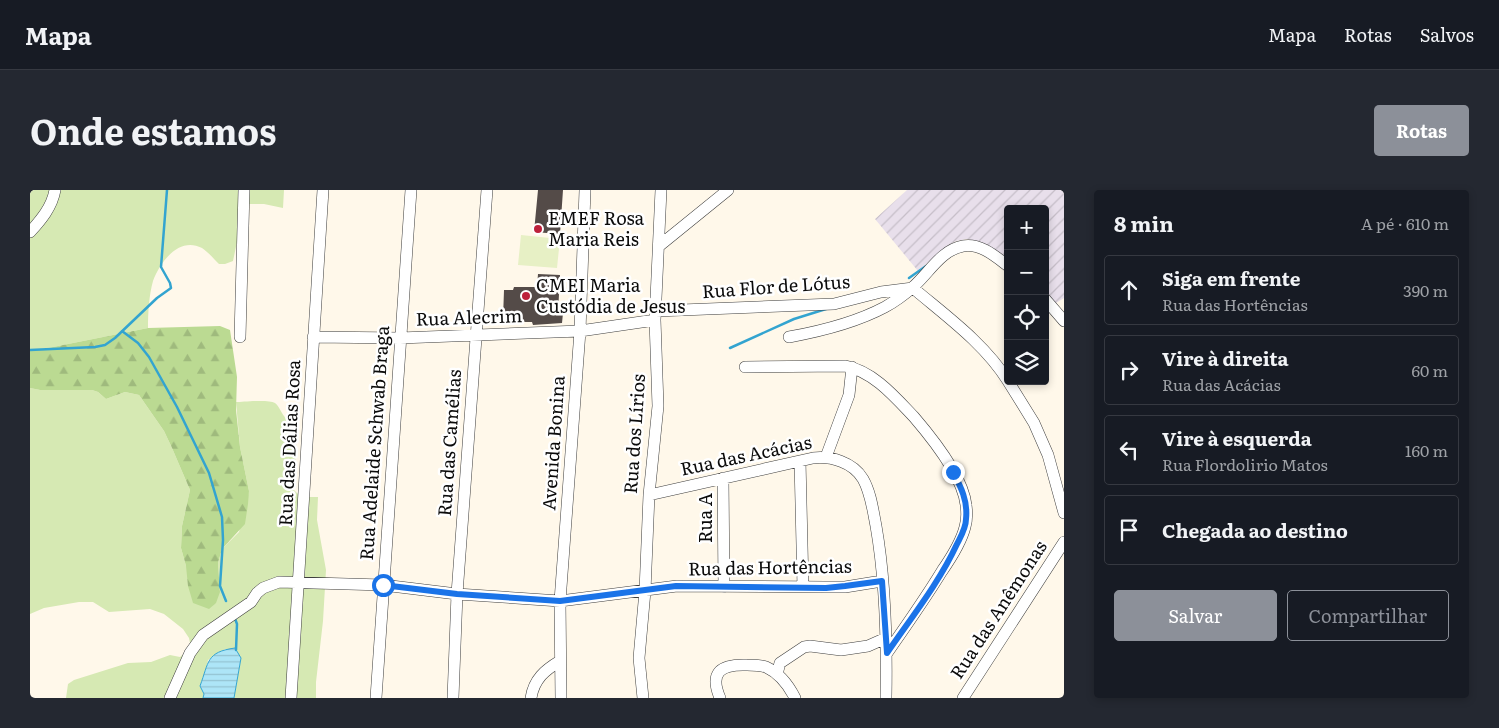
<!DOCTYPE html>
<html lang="pt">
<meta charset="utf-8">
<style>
body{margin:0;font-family:Literata,serif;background:#242831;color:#f1f3f6}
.controls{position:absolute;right:15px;top:15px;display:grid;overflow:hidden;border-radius:5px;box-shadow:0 2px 8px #0003}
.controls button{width:45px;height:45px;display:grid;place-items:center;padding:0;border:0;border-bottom:1px solid #363941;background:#171b24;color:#f1f3f6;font:25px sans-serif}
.stop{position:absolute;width:15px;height:15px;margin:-11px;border:4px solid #1a73e8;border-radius:50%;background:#fff}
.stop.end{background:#1a73e8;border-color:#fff;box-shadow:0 1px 5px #0008}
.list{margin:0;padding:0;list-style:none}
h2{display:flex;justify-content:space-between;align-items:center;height:65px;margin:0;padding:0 20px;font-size:21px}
h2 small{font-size:16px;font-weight:400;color:#9ea1a6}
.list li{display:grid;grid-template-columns:32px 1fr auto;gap:15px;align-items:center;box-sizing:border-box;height:70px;margin:0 10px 10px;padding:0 10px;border:1px solid #363941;border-radius:5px}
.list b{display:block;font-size:19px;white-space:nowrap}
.list p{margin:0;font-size:16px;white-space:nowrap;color:#9ea1a6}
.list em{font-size:16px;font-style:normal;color:#9ea1a6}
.actions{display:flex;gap:10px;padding:15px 20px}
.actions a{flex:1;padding:11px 0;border:1px solid #8c9099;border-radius:5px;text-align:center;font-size:18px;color:#8c9099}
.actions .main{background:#8c9099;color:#fff}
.icon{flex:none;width:28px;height:28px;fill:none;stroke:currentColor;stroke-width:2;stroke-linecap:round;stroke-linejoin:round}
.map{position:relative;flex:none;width:1034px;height:508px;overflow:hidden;border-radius:5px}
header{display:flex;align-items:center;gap:30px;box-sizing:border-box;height:70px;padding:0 25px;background:#171b24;border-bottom:1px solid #363941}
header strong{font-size:24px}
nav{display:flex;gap:28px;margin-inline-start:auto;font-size:18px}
.intro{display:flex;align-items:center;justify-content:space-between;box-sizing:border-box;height:120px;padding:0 30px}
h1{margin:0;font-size:35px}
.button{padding:12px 22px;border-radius:5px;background:#8c9099;color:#fff;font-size:18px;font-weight:700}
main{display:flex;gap:30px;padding:0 30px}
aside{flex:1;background:#171b24;border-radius:5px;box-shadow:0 2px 8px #0003}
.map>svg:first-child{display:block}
.industrial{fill:url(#industrial-furrows)}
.grass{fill:#d6e9b3}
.forest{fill:url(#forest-firs)}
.pitch{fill:#e7f0c5}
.water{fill:url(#water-rules);stroke:#33a4d0}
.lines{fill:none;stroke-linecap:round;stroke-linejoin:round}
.stream{stroke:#33a4d0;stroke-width:2.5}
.building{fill:#544b48}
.minor-casing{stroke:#3e3e3e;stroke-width:12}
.minor{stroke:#fff;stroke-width:11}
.route{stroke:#1a73e8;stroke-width:6}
.poi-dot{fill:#bd213b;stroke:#fff;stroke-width:2}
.labels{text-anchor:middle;stroke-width:5;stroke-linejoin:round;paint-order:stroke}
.poi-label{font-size:18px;fill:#0b0b0b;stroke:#fff;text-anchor:start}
.street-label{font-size:18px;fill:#0b0b0b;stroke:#fff}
</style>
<header>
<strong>Mapa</strong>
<nav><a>Mapa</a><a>Rotas</a><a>Salvos</a></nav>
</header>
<div class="intro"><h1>Onde estamos</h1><a class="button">Rotas</a></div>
<main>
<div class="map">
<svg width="1034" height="508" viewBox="0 0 1034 508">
<defs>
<pattern id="industrial-furrows" width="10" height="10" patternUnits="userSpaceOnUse" patternTransform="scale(1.25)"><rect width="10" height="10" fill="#e8dfeb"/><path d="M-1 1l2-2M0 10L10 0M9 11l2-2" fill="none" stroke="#c6bec8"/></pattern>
<pattern id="forest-firs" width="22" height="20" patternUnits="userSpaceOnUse" patternTransform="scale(1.25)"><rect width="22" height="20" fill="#bbda92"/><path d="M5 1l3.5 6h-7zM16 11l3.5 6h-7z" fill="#9fba7d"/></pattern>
<pattern id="water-rules" width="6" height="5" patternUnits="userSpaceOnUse" patternTransform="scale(1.25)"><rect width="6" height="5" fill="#ade5f7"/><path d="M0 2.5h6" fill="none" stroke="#94c3d2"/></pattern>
</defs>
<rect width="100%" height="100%" fill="#fff8ea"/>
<path class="industrial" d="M877 0H1034V108L1023 115 1015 105V19H978V71L948 52 937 49 926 51 917 56 888 81 845 29Z"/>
<path class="grass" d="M0 0H254L253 18 234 14H215L203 71 195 74H189C184 69 178 62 172 58 149 46 130 72 123 91 119 105 118 123 118 138L8 160 0 159Z
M0 198 10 200H62L68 202 76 209 95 202 109 205 134 241 142 258 160 300 152 336 151 358 156 376 190 402 188 373 192 359 209 342 219 301 210 257 206 212C214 212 238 209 245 213 249 216 251 222 254 226 276 255 262 266 263 299L271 307H288L287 330 296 380 293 431 286 492V508H204L211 468 195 459 178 470 177 476 170 496 174 504 173 508H36L38 494 44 490 98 473 121 472 140 465 150 467 158 460 160 453 159 448 153 439 134 424 120 419 79 422 63 412H49L14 418 0 424Z"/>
<path class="forest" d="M190 136 200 140 207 187 206 220 210 257 219 301 218 314 215 334 192 359 188 373 190 402 186 413 179 419 163 413 158 396 156 376 151 358 152 336 160 300 142 258 134 241 109 205 95 202 76 209 68 202 62 200H10L0 198V159L8 160 118 138Z"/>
<path class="pitch" d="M491 45 530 49 527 78 488 75Z"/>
<path class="water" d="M205 458 211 468 204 508H173L174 504 170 496C179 472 176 462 205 458Z"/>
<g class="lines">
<path class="stream" d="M879 88 896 76
M92 141 108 153 119 167 147 217 179 283 192 327 193 350 190 396 196 411
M700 158 764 129 796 119
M0 160 65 157 75 155 85 148 127 108 141 98 140 93 131 77 137 0
M204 426 207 434 206 460"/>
</g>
<path class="building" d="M508 0H533L530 44 504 42Z
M508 84 530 85 528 123H533L532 133 503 135 502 132H474L473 129 474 100H483L484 97H507Z"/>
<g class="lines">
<defs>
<path id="minor" d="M0 42C11 30 22 17 25 0
M629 56 698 0
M1015 109 1034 131
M626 121 804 114 851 102 883 98C916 126 954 153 978 191
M210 147 214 0
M283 147 370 148 550 141 625 130
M759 147C792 141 825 133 855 117 864 112 875 104 883 97 899 83 911 60 933 56 950 53 965 66 978 76
M715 177 815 176C843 181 865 207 884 227 902 248 933 287 936 315 937 322 937 330 935 337 931 353 921 368 912 381 895 409 876 436 857 463
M978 191 1004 233 1018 265 1034 323
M796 267 819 205 822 177
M770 271 773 397
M693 288 694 397
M619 305 783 268C801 266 823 272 833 289 841 303 843 321 846 336 856 393 857 451 856 508
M747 484 750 473 774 457 780 456 811 460 838 456 856 448
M140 508 160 463 173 445 221 412 227 403 233 398 249 392 353 395 427 404 530 411 647 396 795 397H815L852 391
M261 508 293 0
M346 508 381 0
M423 508 427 404 457 0
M501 508C504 489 515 480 530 471
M531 508 530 411 550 141 555 0
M613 508 609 468 615 401 619 305 628 216 625 130 631 0
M690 508C679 482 691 474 717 475 723 475 730 475 736 477 749 483 759 496 765 508
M933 508 1034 352"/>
</defs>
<use href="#minor" class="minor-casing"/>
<use href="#minor" class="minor"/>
</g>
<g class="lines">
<path class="route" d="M353 395 427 404 530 411 646 396 796 398 815 396 852 391 857 463C881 428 909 393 927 354 931 346 936 338 936 329 938 311 931 297 923 282"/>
</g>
<g class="poi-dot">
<circle cx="508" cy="39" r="5"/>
<circle cx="496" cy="106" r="5"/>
</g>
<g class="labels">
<g class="poi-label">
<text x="518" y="35">EMEF Rosa<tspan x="518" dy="21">Maria Reis</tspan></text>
<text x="506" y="102">CMEI Maria<tspan x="506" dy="21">Custódia de Jesus</tspan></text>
</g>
<g class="street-label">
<text transform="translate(746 97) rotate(-4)" y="6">Rua Flor de Lótus</text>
<text transform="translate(439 128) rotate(-2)" y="6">Rua Alecrim</text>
<text transform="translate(605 244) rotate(-86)" y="6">Rua dos Lírios</text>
<text transform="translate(260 253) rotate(-87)" y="6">Rua das Dálias Rosa</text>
<text transform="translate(345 253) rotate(-86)" y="6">Rua Adelaide Schwab Braga</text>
<text transform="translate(420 253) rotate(-86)" y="6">Rua das Camélias</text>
<text transform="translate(524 253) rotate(-86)" y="6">Avenida Bonina</text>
<text transform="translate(716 266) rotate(-12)" y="6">Rua das Acácias</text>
<text transform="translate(676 328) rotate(-90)" y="6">Rua A</text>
<text transform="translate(740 378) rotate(-1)" y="6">Rua das Hortências</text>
<text transform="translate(969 420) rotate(-57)" y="6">Rua das Anêmonas</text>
</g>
</g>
</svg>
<div class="controls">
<button>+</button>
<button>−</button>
<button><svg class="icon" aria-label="locate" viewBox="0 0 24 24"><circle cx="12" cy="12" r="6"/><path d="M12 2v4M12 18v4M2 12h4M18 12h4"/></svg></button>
<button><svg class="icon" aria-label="layers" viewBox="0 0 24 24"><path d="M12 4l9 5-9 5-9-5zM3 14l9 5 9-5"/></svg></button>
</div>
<div class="stop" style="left:353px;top:395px"></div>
<div class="stop end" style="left:923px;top:282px"></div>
</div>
<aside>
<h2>8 min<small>A pé · 610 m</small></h2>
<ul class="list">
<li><svg class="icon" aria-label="ahead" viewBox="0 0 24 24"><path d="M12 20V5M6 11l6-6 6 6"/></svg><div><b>Siga em frente</b><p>Rua das Hortências</p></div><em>390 m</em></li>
<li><svg class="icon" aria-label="right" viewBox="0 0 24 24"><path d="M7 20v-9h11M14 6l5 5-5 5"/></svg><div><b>Vire à direita</b><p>Rua das Acácias</p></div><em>60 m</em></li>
<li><svg class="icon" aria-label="left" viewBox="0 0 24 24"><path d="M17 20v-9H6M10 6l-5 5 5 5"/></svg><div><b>Vire à esquerda</b><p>Rua Flordolirio Matos</p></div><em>160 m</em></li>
<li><svg class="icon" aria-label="arrive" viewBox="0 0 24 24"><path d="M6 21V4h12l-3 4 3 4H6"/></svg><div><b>Chegada ao destino</b></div></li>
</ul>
<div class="actions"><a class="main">Salvar</a><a>Compartilhar</a></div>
</aside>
</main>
